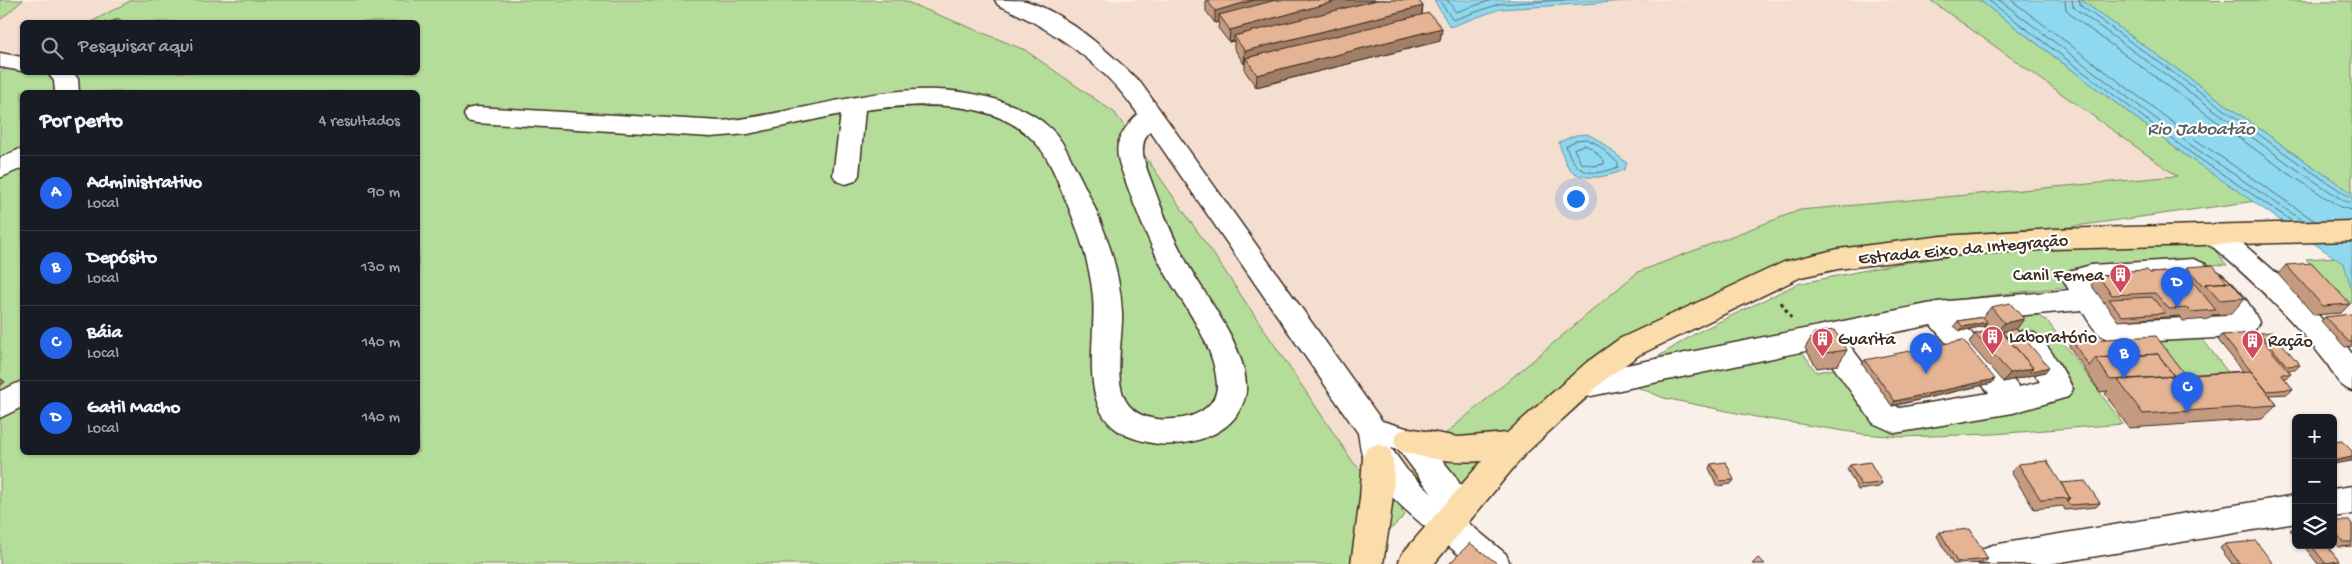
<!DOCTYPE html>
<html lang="pt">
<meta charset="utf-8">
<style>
body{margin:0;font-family:"Gochi Hand",sans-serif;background:#20242c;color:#f1f3f6}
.controls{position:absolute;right:15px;bottom:15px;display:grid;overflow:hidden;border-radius:8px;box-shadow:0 1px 4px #0004}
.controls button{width:45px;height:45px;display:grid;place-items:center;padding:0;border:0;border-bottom:1px solid #363941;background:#171b24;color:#f1f3f6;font:25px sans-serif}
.you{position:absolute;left:1575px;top:198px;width:18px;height:18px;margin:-12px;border:4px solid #fff;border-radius:50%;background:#1a73e8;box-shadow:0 0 0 8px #1a73e833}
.badge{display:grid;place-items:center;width:32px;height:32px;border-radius:50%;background:#2563eb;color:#fff;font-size:16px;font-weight:700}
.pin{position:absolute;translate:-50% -41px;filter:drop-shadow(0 1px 2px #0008)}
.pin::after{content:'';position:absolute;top:26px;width:18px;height:15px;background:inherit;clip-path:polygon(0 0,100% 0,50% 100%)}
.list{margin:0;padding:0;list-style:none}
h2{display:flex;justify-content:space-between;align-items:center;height:65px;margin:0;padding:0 20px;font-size:21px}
h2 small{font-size:16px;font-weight:400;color:#9ea1a6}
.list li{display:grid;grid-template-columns:32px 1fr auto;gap:15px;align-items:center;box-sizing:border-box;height:75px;padding:0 20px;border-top:1px solid #363941}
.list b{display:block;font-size:19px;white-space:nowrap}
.list p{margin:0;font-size:16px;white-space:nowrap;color:#9ea1a6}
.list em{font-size:16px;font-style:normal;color:#9ea1a6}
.icon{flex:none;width:28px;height:28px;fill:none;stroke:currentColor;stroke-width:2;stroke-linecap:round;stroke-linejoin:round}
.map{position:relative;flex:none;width:2352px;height:564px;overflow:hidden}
.search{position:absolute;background:#171b24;box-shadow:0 1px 4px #0004;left:20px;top:20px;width:400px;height:55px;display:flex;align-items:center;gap:12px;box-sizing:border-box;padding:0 18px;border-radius:8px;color:#9ea1a6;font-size:19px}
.panel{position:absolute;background:#171b24;box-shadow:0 1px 4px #0004;left:20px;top:90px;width:400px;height:365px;border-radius:8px}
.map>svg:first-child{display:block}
.built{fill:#f3ded0;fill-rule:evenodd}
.green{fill:#b4dd99;stroke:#78845c;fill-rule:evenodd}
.water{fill:#8ed9ef;stroke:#6d939b}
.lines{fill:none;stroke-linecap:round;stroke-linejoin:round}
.shore{stroke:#5c7072;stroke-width:1}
.minor-casing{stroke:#3b2a1e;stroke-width:3}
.major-casing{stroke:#3b2a1e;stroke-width:3}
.path{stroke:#3b2a1e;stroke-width:3;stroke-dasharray:4 4;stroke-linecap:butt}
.minor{fill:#fff;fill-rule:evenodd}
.major{fill:#faddab;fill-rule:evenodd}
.wall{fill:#c49b80;stroke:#3b2a1e}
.shaded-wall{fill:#a07e68;stroke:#3b2a1e}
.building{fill:#e4b495;stroke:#3b2a1e}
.labels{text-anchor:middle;stroke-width:4.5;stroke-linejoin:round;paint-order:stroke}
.street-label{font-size:18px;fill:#3b2a1e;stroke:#fff}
.poi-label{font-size:18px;fill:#3b2a1e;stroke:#fff;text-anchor:start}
.water-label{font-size:19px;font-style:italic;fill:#545f5d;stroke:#fff}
</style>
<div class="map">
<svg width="2352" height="564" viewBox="0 0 2352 564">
<rect width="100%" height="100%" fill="#faf0ea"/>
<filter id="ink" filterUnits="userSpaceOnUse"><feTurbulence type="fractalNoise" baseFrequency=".02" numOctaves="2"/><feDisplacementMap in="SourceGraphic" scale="10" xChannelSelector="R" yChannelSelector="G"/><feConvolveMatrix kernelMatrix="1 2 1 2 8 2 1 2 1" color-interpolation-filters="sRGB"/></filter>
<g filter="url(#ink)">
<path class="built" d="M0 0H1930L2178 176 1800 210 1389 499 0 564ZM22 22H418V72H22ZM22 92H418V452H22Z"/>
<path class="green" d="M0 0H23L0 20Z
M132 0H902L1025 50 1115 113 1216 258 1353 462 1389 499 1438 440 1638 272 1800 210 2177 176 1930 0H1979L2185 155 2256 201 1838 259 1666 329 1447 523 1401 510 1405 515 1356 564H0V72L22 60V72H418V22H91ZM22 92H418V452H22Z
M2081 0 2352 1V193L2296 155Z
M2207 241 2227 265C2173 263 2118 265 2064 272L2073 286 1942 301 1638 369 1696 333 1797 284 1896 264 1948 257 2029 249Z
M2352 256V304L2306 259Z
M2039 315 2048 322 2123 424 1994 434 1902 437 1863 434 1756 417 1664 398 1637 387 1801 350 1816 372 1842 368 1878 420 2067 393 2007 317Z
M2200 336 2234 380 2186 384 2154 340Z"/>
<path class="water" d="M1434 0H1644L1500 9 1450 27Z
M1979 0H2081L2296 155 2352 193V290L2344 264 2185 155Z
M1587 134C1603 141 1613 153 1627 163L1624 170C1607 177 1578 184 1567 165 1563 158 1561 149 1559 142L1576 135Z"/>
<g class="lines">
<path class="shore" d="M1439 0 1453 20 1499 4 1565 0
M1447 0 1456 12 1492 0
M1988 0 2188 151 2292 221
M1999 0 2192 146 2303 221
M2011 0 2196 140 2315 221
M2065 0 2066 9 2073 17 2285 171 2340 207 2352 210
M2072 0 2073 6 2078 11 2289 164 2344 201 2352 203
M2079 0 2081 6 2293 159 2348 196H2352
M1587 139 1597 144 1618 163V167C1592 178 1575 174 1566 146L1577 140Z
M1585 145 1593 149 1604 161V164L1594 166 1581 163 1574 149Z"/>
<defs>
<path id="minor" d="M995 0C1004 0 1017 0 1026 1 1065 12 1111 54 1140 82L1382 421 1420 432 1455 476 1475 510 1470 520 1466 521 1506 554 1510 564H1470C1435 534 1393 505 1367 466 1361 457 1360 444 1358 433L1150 131C1136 147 1146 166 1152 183 1162 210 1172 236 1186 261 1205 297 1245 344 1246 386 1247 397 1242 407 1236 416 1223 434 1196 443 1174 444 1160 446 1146 442 1133 438 1074 418 1097 343 1093 297 1090 264 1079 233 1067 203 1058 183 1050 157 1034 141 993 98 919 103 865 110L859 175 855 181 846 184 837 181 833 175 841 114 748 134 711 137 476 123 467 121 464 115 467 109 476 107 721 121C816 113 909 68 1006 103 1022 108 1039 117 1051 129 1062 139 1069 155 1076 169 1099 213 1120 262 1122 313 1123 338 1113 379 1126 401 1138 421 1163 421 1183 418 1200 415 1217 404 1217 385 1215 342 1181 303 1162 267 1148 240 1137 213 1127 185 1123 172 1115 158 1118 144 1121 132 1130 122 1138 114 1104 64 1053 29 998 5ZM1391 448 1399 450 1432 494 1407 470Z
M0 53 22 57V71L0 67Z
M47 72H73L78 79 79 92H55L54 81Z
M22 148V168L0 178V158Z
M2215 224 2224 227 2289 284 2346 345 2352 354V391C2336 385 2335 374 2325 361 2290 316 2249 277 2206 241L2202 234 2206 227Z
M2193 259C2221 268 2247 295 2259 322L2255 330 2236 337 2116 343C2098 337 2091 326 2082 310L1961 321 2019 387 2040 382 2011 341 2015 333C2022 331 2027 329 2034 333 2046 340 2067 376 2073 389L2068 397 2013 413 1895 433 1873 423 1820 348 1577 399 1567 395 1562 387 1567 379 1577 375 1937 302 2069 290 2064 281 2069 271 2091 265ZM2190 279 2204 291 2227 316 2121 321 2115 316 2095 285ZM1931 325 1989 393 1899 408 1895 405 1847 342Z
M22 381V407L0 418V391Z
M2352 486V514L2333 517V489Z
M2296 495V523L2049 564H1979L1977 559 1981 549 1993 545Z"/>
<path id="major" d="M2352 221V241L2054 249 1942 256 1838 269 1801 277 1639 355 1607 378 1525 454 1434 564H1398L1402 554 1482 461C1454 463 1425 459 1398 450L1394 441 1398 432 1409 428 1458 437 1507 433 1587 362 1619 339 1784 262 1838 249 1942 236 2054 229Z
M1378 444 1389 448C1401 471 1387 536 1383 564H1351L1360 498 1363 457 1367 448Z"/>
</defs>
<use href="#minor" class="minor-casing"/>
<use href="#major" class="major-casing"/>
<path class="path" d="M1781 302 1791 318"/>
<use href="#minor" class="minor"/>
<use href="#major" class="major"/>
</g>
<path class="wall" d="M1206 0H1418L1423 6 1422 15 1442 28 1440 41 1256 87 1245 71V63L1244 64 1234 48V41L1229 42 1218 28 1219 22 1215 23 1206 11Z
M2286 265 2350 304 2341 313 2314 315 2278 274Z
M2187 267 2227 282 2245 298 2231 314 2212 315 2208 319 2183 321 2180 316 2118 321 2091 285 2098 276 2125 274 2128 271 2150 273 2184 271Z
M1991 307 2016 329 2045 372 2003 382 1969 343 1975 334 1988 331 1984 326 1960 331 1954 326 1958 321 1983 317Z
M2352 315V346L2345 347 2321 321 2325 317Z
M1814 333 1847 350 1838 365 1817 368 1805 348Z
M2260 333 2300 365 2295 370H2288L2291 374 2286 378H2284L2293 389 2288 394 2270 395 2277 405 2262 419 2129 428 2105 394 2108 391 2100 392 2069 346 2072 341 2185 375 2243 371 2218 340 2222 335H2258Z
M1865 360 1992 383 1892 406 1862 364Z
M1711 464 1734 480 1731 484 1717 486 1709 468Z
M2018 464 2061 483 2100 503 2096 507 2065 510 2063 506 2034 509 2011 472Z
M1850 465 1882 483 1879 487 1858 490 1847 469Z
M2333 521 2352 524V546L2338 547 2333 540Z
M2296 526V537L2290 530Z
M1940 532 1988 559 1984 563 1953 564 1937 536Z
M2225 544 2273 564H2232L2220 548Z
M2303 545H2326L2339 561 2335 564H2318Z"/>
<path class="shaded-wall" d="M1254 0H1298L1219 15V22L1215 23V11Z
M1340 0H1385L1234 36V41L1229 42 1230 30Z
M1423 6 1421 18 1246 58 1245 63 1244 64 1245 51Z
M1442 28 1440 41 1256 87 1257 75Z
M2024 319 2013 334 1993 338 2004 323Z
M1987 322 1984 326 1960 331 1963 327Z
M2049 367 2045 372 2003 382 2010 373 2033 368Z
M0 378 5 382 0 386Z
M1995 379 1992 383 1892 406 1895 401Z
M2352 457V461L2333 464V461Z"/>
<path class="building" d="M1207 0H1254L1215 11Z
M1276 0H1340L1230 30 1219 15Z
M1377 0H1418L1423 6 1245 51 1234 36Z
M1429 13 1442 28 1257 75 1246 58Z
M119 19 123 22H110Z
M2312 263 2350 304 2323 306 2286 265Z
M2213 265 2227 282 2205 284 2203 286 2187 267Z
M2147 270 2150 273 2184 271 2216 310 2191 312 2188 308 2169 309 2155 293 2112 295 2098 276 2130 274 2128 271Z
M2231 282 2245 298 2219 300 2205 284Z
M2152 297 2165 313 2122 316 2109 299Z
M2010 303 2024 319 2004 323 1991 307Z
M2351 314 2352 315V342H2349L2325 317Z
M1983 317 1987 322 1963 327 1958 321Z
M2000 329 2033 368 2010 373 1975 334Z
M2016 329 2049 367 2030 372 2033 368 2002 332Z
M1834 330 1847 350 1826 353 1814 333Z
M2272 332 2300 365 2287 366 2260 333Z
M2257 333 2291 374H2281L2293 389 2267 391 2222 335Z
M2156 336 2185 375 2174 376 2158 354 2096 358 2089 366 2072 341Z
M1963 340 1995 379 1895 401 1865 360Z
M2158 354 2174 376 2110 380 2096 358Z
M2251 371 2277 405 2143 414 2118 380Z
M2342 441 2352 451V457L2333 461V442Z
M2047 461 2070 498 2041 500 2018 464Z
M1726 462 1734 480 1720 481 1711 464Z
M1870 462 1882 483 1861 485 1850 465Z
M2085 481 2100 503 2069 505 2067 501 2070 498 2061 483Z
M2333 521H2350L2352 524V542H2343L2333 529Z
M1970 529 1988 559 1957 562 1940 532Z
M2256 541 2273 564H2240L2225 544Z
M1470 543 1498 564H1449Z
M2311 545H2326L2339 561 2325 563Z
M1758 558 1765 564H1752Z"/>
</g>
<defs>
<symbol id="building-pin" viewBox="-11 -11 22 30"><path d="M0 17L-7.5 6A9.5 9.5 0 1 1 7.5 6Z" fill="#d1495b" stroke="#fff"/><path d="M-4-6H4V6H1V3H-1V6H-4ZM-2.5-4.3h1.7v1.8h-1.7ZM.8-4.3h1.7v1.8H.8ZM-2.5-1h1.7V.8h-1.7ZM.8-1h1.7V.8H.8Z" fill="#fff"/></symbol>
</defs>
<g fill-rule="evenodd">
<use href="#building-pin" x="2108" y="262" width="25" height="34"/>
<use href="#building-pin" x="1980" y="324" width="25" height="34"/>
<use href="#building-pin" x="1810" y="326" width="25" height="34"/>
<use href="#building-pin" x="2240" y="328" width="25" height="34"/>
</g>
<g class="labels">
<g class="street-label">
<text transform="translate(1963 248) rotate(-5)" y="6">Estrada Eixo da Integração</text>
</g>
<g class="poi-label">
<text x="2104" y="280" text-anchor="end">Canil Femea</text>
<text x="2009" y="342">Laboratório</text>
<text x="1838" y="344">Guarita</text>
<text x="2268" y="346">Ração</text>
</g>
<g class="water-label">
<text x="2201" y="134">Rio Jaboatão</text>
</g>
</g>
</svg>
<div class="controls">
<button>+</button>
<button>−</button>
<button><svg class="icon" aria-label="layers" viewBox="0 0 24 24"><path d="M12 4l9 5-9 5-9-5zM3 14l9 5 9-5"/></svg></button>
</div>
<div class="you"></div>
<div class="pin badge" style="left:1926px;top:374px">A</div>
<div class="pin badge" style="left:2124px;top:379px">B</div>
<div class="pin badge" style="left:2187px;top:413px">C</div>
<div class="pin badge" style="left:2177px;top:308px">D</div>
<div class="search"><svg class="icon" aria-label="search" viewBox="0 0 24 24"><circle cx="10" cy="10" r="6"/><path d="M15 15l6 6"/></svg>Pesquisar aqui</div>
<section class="panel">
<h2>Por perto<small>4 resultados</small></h2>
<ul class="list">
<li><span class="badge">A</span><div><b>Administrativo</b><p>Local</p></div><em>90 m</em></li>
<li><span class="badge">B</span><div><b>Depósito</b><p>Local</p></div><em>130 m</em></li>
<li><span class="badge">C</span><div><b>Báia</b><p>Local</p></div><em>140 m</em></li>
<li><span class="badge">D</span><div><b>Gatil Macho</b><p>Local</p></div><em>140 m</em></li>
</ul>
</section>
</div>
